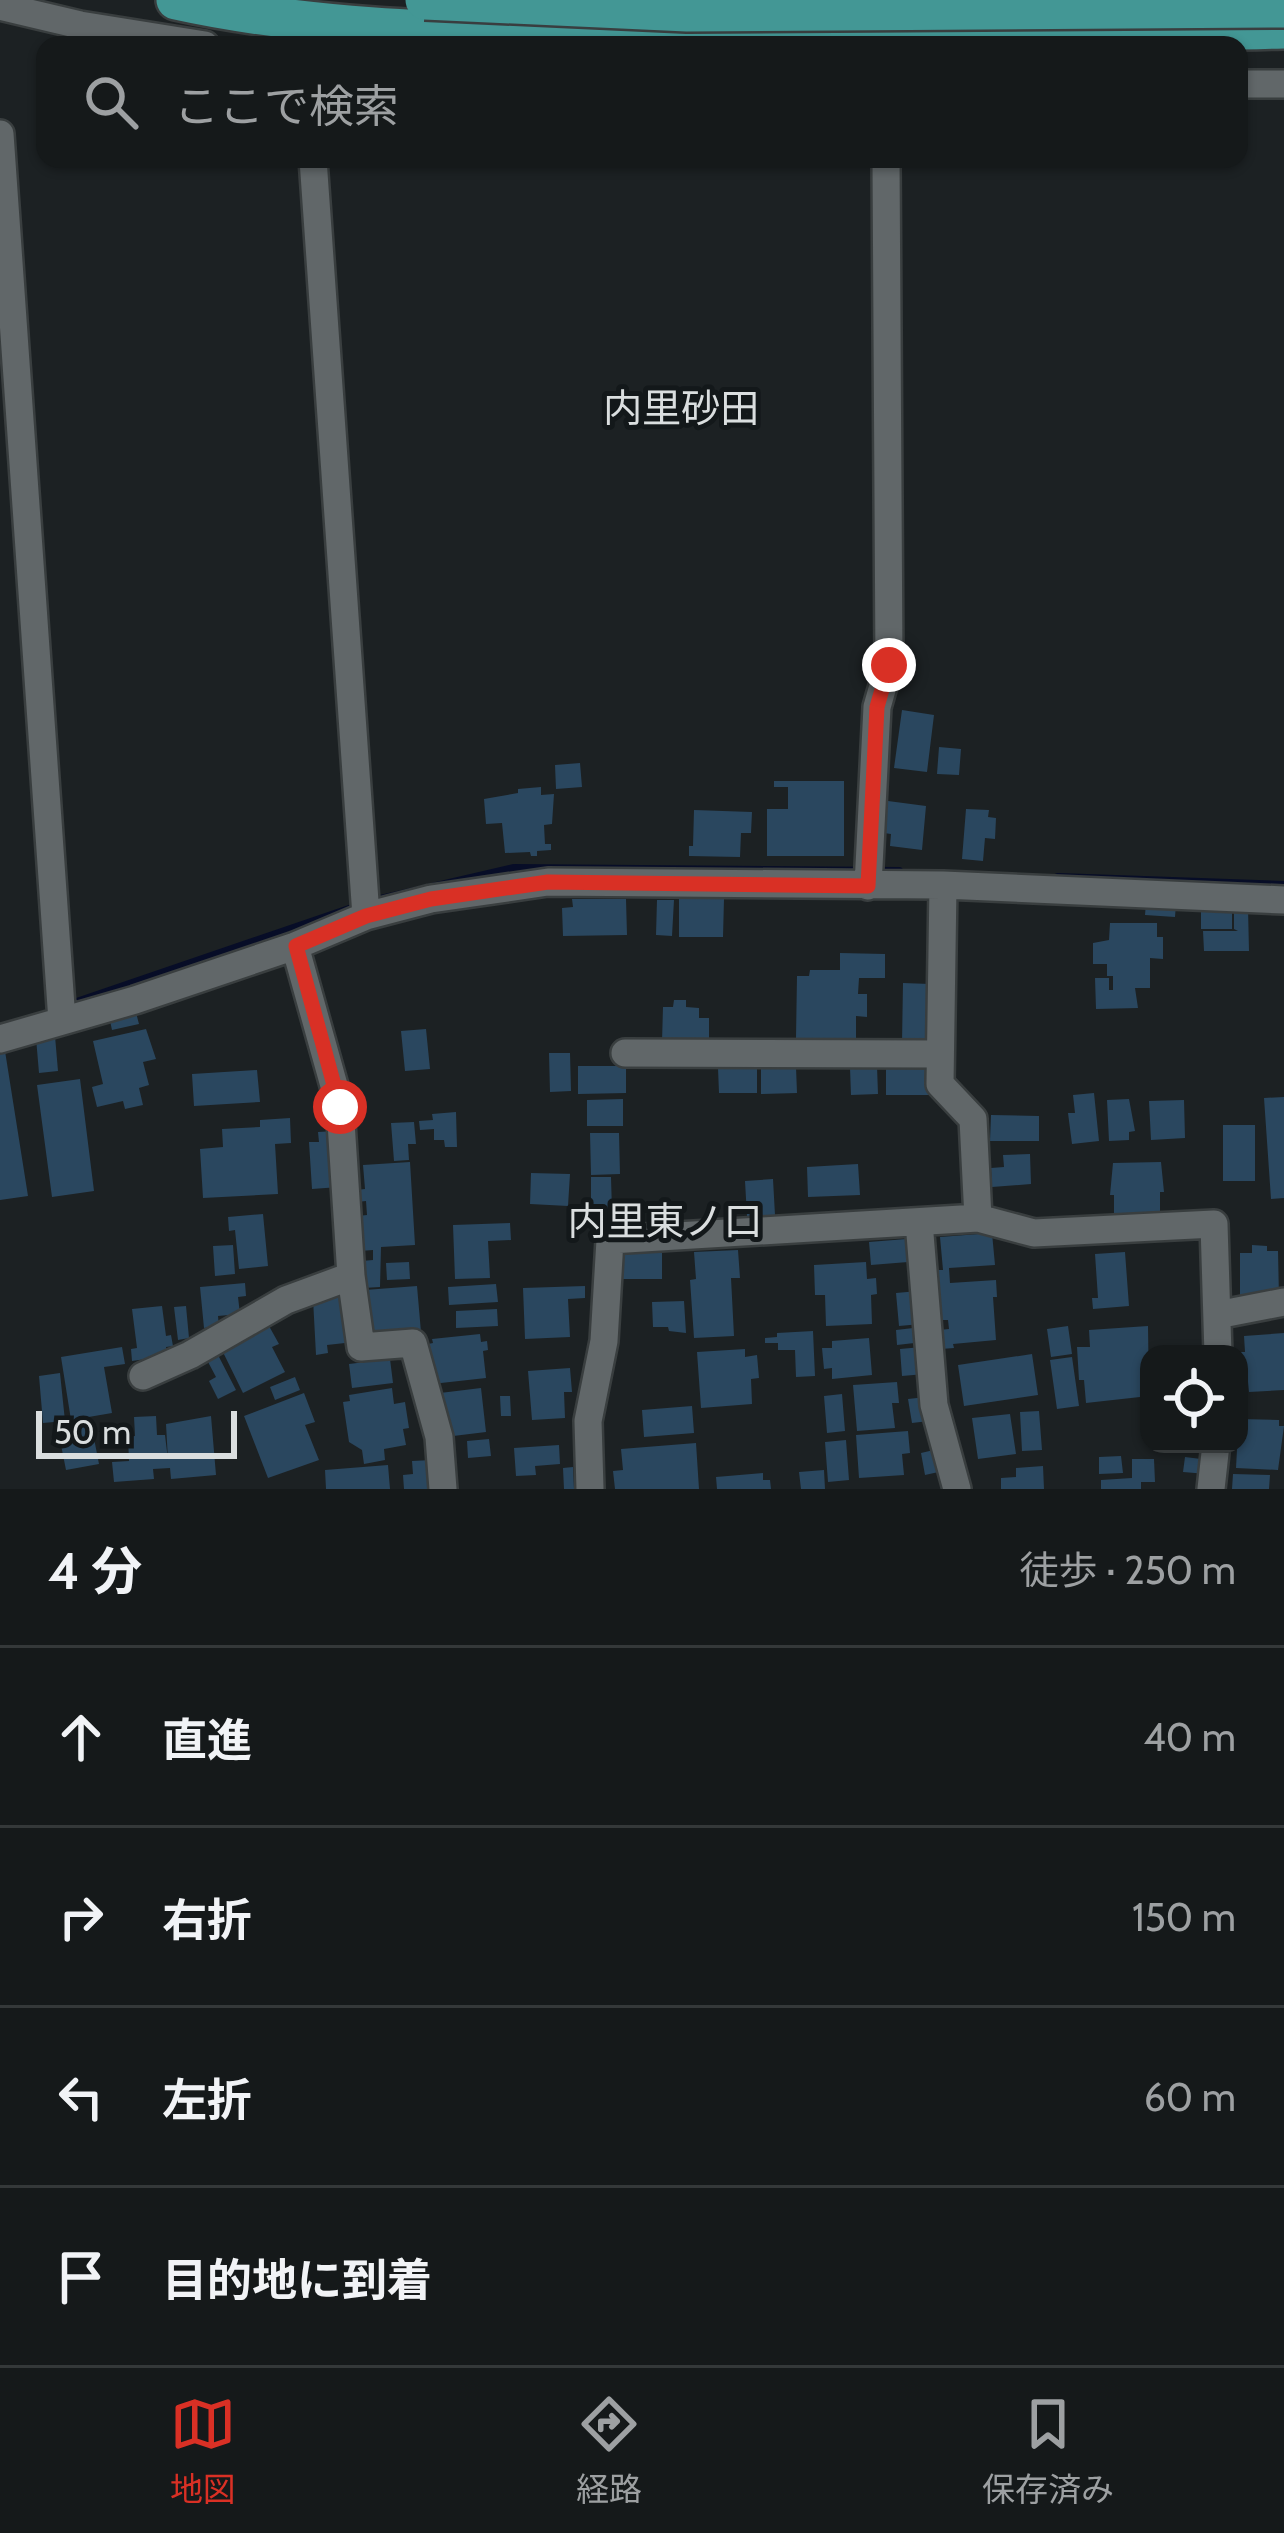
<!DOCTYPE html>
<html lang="ja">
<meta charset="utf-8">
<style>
body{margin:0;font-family:Cabin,"Noto Sans JP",sans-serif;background:#1e2223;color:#f1f3f6}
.controls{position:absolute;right:36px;bottom:36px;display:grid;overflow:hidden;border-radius:24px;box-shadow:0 3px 9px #0004}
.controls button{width:108px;height:108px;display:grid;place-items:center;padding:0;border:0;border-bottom:3px solid #343839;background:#15191a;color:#f1f3f6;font:60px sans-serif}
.scale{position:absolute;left:36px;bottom:30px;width:201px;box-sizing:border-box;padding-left:12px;border:6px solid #dadedf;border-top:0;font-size:33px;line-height:42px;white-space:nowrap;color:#dadedf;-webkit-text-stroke:9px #13181a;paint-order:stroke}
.stop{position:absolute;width:36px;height:36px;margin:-27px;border:9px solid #d93025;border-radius:50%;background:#fff}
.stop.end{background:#d93025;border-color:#fff;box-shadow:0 3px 12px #0008}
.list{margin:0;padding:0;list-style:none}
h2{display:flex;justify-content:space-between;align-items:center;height:156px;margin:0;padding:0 48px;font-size:51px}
h2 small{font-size:39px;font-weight:400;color:#9da0a2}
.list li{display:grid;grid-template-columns:78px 1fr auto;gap:36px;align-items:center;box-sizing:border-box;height:180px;padding:0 48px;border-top:3px solid #343839}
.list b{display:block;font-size:45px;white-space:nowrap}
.list em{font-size:39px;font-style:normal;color:#9da0a2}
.icon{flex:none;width:66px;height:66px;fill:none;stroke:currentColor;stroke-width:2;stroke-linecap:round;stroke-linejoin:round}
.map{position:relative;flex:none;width:1284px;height:1489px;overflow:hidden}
.search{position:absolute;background:#15191a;box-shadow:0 3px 9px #0004;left:36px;right:36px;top:36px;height:132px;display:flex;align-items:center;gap:30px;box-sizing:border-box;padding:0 42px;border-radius:24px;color:#9da0a2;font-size:45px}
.sheet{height:876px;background:#15191a}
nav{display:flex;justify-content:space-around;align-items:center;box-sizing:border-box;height:168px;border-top:3px solid #343839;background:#15191a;font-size:33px;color:#9da0a2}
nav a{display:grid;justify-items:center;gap:6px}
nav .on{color:#d93025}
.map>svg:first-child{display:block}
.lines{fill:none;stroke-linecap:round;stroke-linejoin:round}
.stream{stroke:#070d27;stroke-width:8}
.building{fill:#2a475f}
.minor-casing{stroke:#393e3f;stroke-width:32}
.highway-casing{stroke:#393e3f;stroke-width:44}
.minor{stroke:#616769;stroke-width:27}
.highway{stroke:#439795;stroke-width:39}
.highway-bridge-casing{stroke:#393e3f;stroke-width:44;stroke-linecap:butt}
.highway-bridge{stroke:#439795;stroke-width:39}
.route{stroke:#d93025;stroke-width:15}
.labels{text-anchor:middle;stroke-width:10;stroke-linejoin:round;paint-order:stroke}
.neighbourhood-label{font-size:39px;fill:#dadedf;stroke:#13181a}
</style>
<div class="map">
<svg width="1284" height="1489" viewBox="0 0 1284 1489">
<rect width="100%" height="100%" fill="#1c2123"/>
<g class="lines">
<path class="stream" d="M1058 877 1284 885
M372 901 514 868 899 871
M65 1006 352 908"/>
</g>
<path class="building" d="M902 710 934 715 927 772 894 768Z
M939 747 961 749 959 775 937 774Z
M580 763 582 787 556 789 555 765Z
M774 781H844V856H767V809H788V787H774Z
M541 787V795L554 794 552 824 544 825 545 844H551V850L537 851V856H531L530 852 505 853 502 823 486 824 484 799 518 793V789Z
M888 801 926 806 922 850 890 846 891 834 884 833Z
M966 809 989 810 988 817 996 818 995 839 985 838 983 861 962 859Z
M694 810 752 812 751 833H741L740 857 689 856V846H693Z
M679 898 724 899 723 937H679Z
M572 899H626L627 935 563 936 562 908 573 907Z
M657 900H674L672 936 656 935Z
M1146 903 1176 904 1175 917 1145 915Z
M1248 908 1249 951H1204L1203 931H1238L1234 929V909Z
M1201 909H1232V929H1201Z
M1110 923H1157V937H1163V959L1150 958V988H1135L1138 1008 1096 1009 1095 978H1109V990H1113V976H1107V964H1093V943L1109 940Z
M840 953 885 954V978H859L858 994H867V1017L856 1016V1039L796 1038 797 976H809L810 970H840Z
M903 983 930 984V1043H902Z
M674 1000H686V1007L699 1008V1018H709V1043L662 1042 663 1007H673Z
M134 1005 139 1024 112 1030 108 1011Z
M146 1029 156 1059 143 1062 149 1085 139 1088 143 1105 125 1109 123 1101 97 1107 92 1087 103 1084 93 1041Z
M426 1029 430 1069 405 1071 401 1031Z
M55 1036 58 1071 39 1073 36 1038Z
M5 1051 28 1196 0 1200V1052Z
M549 1053H570L571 1091 550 1092Z
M578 1066H626V1093L578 1094Z
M877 1066 878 1094 851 1095 850 1068Z
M886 1066H932V1095H886Z
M757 1067V1093H719L718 1068Z
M761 1067H796L797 1093 761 1094Z
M257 1070 260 1102 194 1106 192 1074Z
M80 1079 94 1191 52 1197 37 1085Z
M1094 1093 1099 1141 1072 1144 1068 1113H1075L1073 1095Z
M1284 1097V1198L1271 1199 1264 1098Z
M623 1099V1126H587V1100Z
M1129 1099 1135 1131 1129 1132V1140L1109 1141 1107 1100Z
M1184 1100 1185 1138 1151 1140 1149 1101Z
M456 1112 457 1147H445L444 1140H434V1129L420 1130 419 1121 433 1120 432 1114Z
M991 1115 1039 1116V1141H990Z
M290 1118 291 1143 275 1144 278 1194 203 1198 200 1149 223 1147 222 1129 260 1127V1120Z
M414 1122 416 1144H408L409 1160 394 1161 391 1123Z
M1223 1125H1255V1181H1223Z
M335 1131 339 1187 312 1189 309 1142H319L318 1132Z
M590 1133H619L620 1174 591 1175Z
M1030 1154 1031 1184 992 1187 991 1168 1004 1167 1003 1155Z
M410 1162 415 1245 381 1247 380 1287 363 1288 362 1261 373 1260V1250L360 1251 358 1216 367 1215 366 1201 357 1202 356 1190 365 1189 363 1165Z
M1161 1162 1164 1192H1160V1222L1114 1218V1195H1110L1113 1163Z
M858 1164 860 1195 808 1197 807 1167Z
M531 1173 570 1174 568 1206 530 1204Z
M591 1177H611L612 1211H591Z
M773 1179 775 1215 747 1216 745 1181Z
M263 1214 268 1266 239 1269 235 1230 229 1231 228 1217Z
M510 1223 511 1240 488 1241 490 1278 455 1279 453 1225Z
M992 1233 995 1265 949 1268 950 1283 996 1280 997 1297H993L996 1340 953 1344 954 1348 941 1349 939 1330 949 1329 948 1320H939L934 1270H943L940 1237Z
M906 1239 908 1262 871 1265 869 1242Z
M233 1245 235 1274 215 1276 213 1246Z
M1252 1245 1267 1246V1251H1278L1279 1298H1240V1253H1252Z
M738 1250 740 1278H731L734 1336 694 1338 690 1280 696 1279 694 1252Z
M620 1252 662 1253V1279H620Z
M1125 1252 1129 1306 1093 1309 1092 1298H1098L1095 1254Z
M409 1262 410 1279 387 1280 386 1263Z
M866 1262 867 1279 876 1278 877 1294 871 1295 872 1324 826 1326 825 1295H815L814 1265Z
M245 1283 246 1296 238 1297 240 1314 218 1316 219 1326 204 1328 200 1287Z
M496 1284 498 1302 449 1305 448 1287Z
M417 1286 421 1332 369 1336 365 1290Z
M585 1286V1298L568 1299 570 1337 525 1339 523 1288Z
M918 1291 921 1324 899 1326 896 1293Z
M348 1294 354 1342 327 1345 328 1353 316 1355 313 1299Z
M684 1301 686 1333 669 1331 668 1327H653L652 1302Z
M162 1306 166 1336 171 1335 173 1346 166 1347 167 1356 132 1361 131 1349 137 1348 132 1309Z
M186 1306 189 1338 178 1340 174 1307Z
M497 1309 498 1326 456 1328V1311Z
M261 1323 264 1329 269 1326 279 1344 272 1347 285 1372 243 1393 219 1344Z
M1068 1326 1072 1354 1051 1357 1047 1329Z
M1148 1326 1149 1396 1086 1403 1084 1380H1079L1077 1347H1090L1089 1330Z
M922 1327 923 1342 897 1345 896 1330Z
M813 1331 815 1376 796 1377 795 1350H778V1343H765V1338L777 1337V1333Z
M1284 1333V1390L1249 1392 1247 1372 1239 1373V1352H1245L1244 1336Z
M480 1334 481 1342 487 1341 488 1350 483 1351 486 1378 432 1384 428 1344 433 1343 432 1339Z
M869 1338 872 1375 832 1379V1368L824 1369 822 1348H832V1341Z
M122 1347 125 1364 104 1367 112 1413 71 1420 61 1357Z
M922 1347 925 1374 902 1376 900 1349Z
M745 1349V1357L757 1355 759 1378 751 1379 752 1404 701 1408 697 1352Z
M1032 1354 1038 1395 964 1406 958 1365Z
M218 1355 236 1390 218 1399 209 1381 216 1377 207 1360Z
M1072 1357 1079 1406 1057 1409 1050 1360Z
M390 1359 393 1383 352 1388 349 1364Z
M570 1368 572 1392H564L565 1418 532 1420 528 1371Z
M60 1373 65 1421 43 1423 39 1376Z
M295 1377 300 1390 275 1400 270 1387Z
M897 1382 899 1403H892L895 1428 857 1431 853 1385Z
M392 1388 394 1404 405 1402 409 1428 403 1429 406 1445 384 1449 385 1460 364 1464 362 1450 349 1442 343 1402 350 1401 349 1395Z
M481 1388 486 1432 445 1437 440 1393Z
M304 1393 315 1422 305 1425 319 1460 268 1478 244 1416Z
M842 1394 845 1431 827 1433 824 1396Z
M500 1396H510L511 1416H501Z
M926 1397 929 1421 912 1423 908 1399Z
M692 1406 694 1433 644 1437 642 1410Z
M1039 1411 1042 1450 1022 1451 1020 1412Z
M1010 1414 1016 1454 978 1459 972 1418Z
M156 1416 157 1435H165L168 1460 166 1424 211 1416 216 1475 171 1479 170 1468 153 1469 154 1479 114 1482 112 1462 129 1461 128 1437 135 1436 134 1417Z
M1239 1419 1279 1420V1426H1284L1278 1470 1236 1468 1237 1449 1231 1448V1444H1239Z
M91 1423 99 1464 66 1470 58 1430Z
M908 1431 910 1453 902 1454 904 1475 859 1478 856 1435Z
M489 1439 491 1456 468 1458 467 1441Z
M846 1440 849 1480 828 1482 825 1442Z
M696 1443 699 1489H615L613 1471 623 1470 621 1449Z
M559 1445 560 1464 535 1466 536 1475 516 1476 514 1448Z
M938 1449 943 1471 925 1475 921 1453Z
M1121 1456 1123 1473 1099 1474V1457Z
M1185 1457 1209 1460 1207 1474 1183 1472Z
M1132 1459H1154L1155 1482H1141V1489H1101V1480L1132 1478Z
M432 1460 435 1489H404L403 1475 413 1474 412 1461Z
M388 1465 390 1489H326L325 1470Z
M1043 1466 1044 1489H1001V1478L1016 1477V1468Z
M573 1467 574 1489H564L563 1468Z
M824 1470 825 1489H801L799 1472Z
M763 1473V1480H770L771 1489H717L716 1477Z
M1233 1474 1270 1475 1269 1489H1232Z"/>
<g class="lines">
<defs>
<path id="minor" d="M0 6 80 25 205 45
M1239 84H1284
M0 134 62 1021
M313 159 366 916
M943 885 940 1084 973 1119 978 1218
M868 886 877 707 889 665 886 159
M0 1039 135 1000 295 946 366 916 431 899 548 882 943 885 1284 900
M625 1053 940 1054
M919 1222 934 1405 957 1489
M351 1276 361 1347 413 1343 439 1437 443 1489
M1217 1315 1284 1302
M143 1376 190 1355 286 1300 351 1276 340 1107 295 946
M590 1489 588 1421 604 1341 610 1240 978 1218 1034 1233 1214 1224 1218 1354
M1211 1489 1216 1444"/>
<path id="highway" d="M176 0C302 28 446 32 575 36 811 43 1047 35 1284 29"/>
</defs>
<use href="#minor" class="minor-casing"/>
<use href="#highway" class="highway-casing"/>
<use href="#minor" class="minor"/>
<use href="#highway" class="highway"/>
<defs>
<path id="highway-bridge" d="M425 0 687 12 1284 8"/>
</defs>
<use href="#highway-bridge" class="highway-bridge-casing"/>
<use href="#highway-bridge" class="highway-bridge"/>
</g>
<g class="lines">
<path class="route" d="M340 1107 296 946 366 916 431 899 548 882 868 886 877 707 889 665"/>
</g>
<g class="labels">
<g class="neighbourhood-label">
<text x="681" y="422">内里砂田</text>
<text x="665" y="1235">内里東ノ口</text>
</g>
</g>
</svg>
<div class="controls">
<button><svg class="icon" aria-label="locate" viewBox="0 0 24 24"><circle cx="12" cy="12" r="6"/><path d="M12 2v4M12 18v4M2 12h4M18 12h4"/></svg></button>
</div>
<div class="scale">50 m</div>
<div class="stop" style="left:340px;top:1107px"></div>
<div class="stop end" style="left:889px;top:665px"></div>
<div class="search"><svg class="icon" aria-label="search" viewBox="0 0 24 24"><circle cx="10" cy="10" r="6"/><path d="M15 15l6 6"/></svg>ここで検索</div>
</div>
<section class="sheet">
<h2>4 分<small>徒歩 · 250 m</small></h2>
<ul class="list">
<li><svg class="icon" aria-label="ahead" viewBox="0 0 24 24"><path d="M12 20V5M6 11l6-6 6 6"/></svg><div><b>直進</b></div><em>40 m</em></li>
<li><svg class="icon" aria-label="right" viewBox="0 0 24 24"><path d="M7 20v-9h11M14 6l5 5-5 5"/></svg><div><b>右折</b></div><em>150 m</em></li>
<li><svg class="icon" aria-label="left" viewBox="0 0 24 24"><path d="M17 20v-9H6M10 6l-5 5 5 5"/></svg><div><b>左折</b></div><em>60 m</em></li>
<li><svg class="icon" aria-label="arrive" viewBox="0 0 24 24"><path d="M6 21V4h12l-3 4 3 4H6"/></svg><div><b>目的地に到着</b></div></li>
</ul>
</section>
<nav>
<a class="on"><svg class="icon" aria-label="map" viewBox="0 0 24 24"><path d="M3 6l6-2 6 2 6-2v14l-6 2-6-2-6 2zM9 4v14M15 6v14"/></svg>地図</a>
<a><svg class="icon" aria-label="directions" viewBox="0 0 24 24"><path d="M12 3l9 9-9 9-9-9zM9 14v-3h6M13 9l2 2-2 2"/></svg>経路</a>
<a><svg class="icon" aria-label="saved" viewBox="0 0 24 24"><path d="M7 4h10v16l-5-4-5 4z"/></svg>保存済み</a>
</nav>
